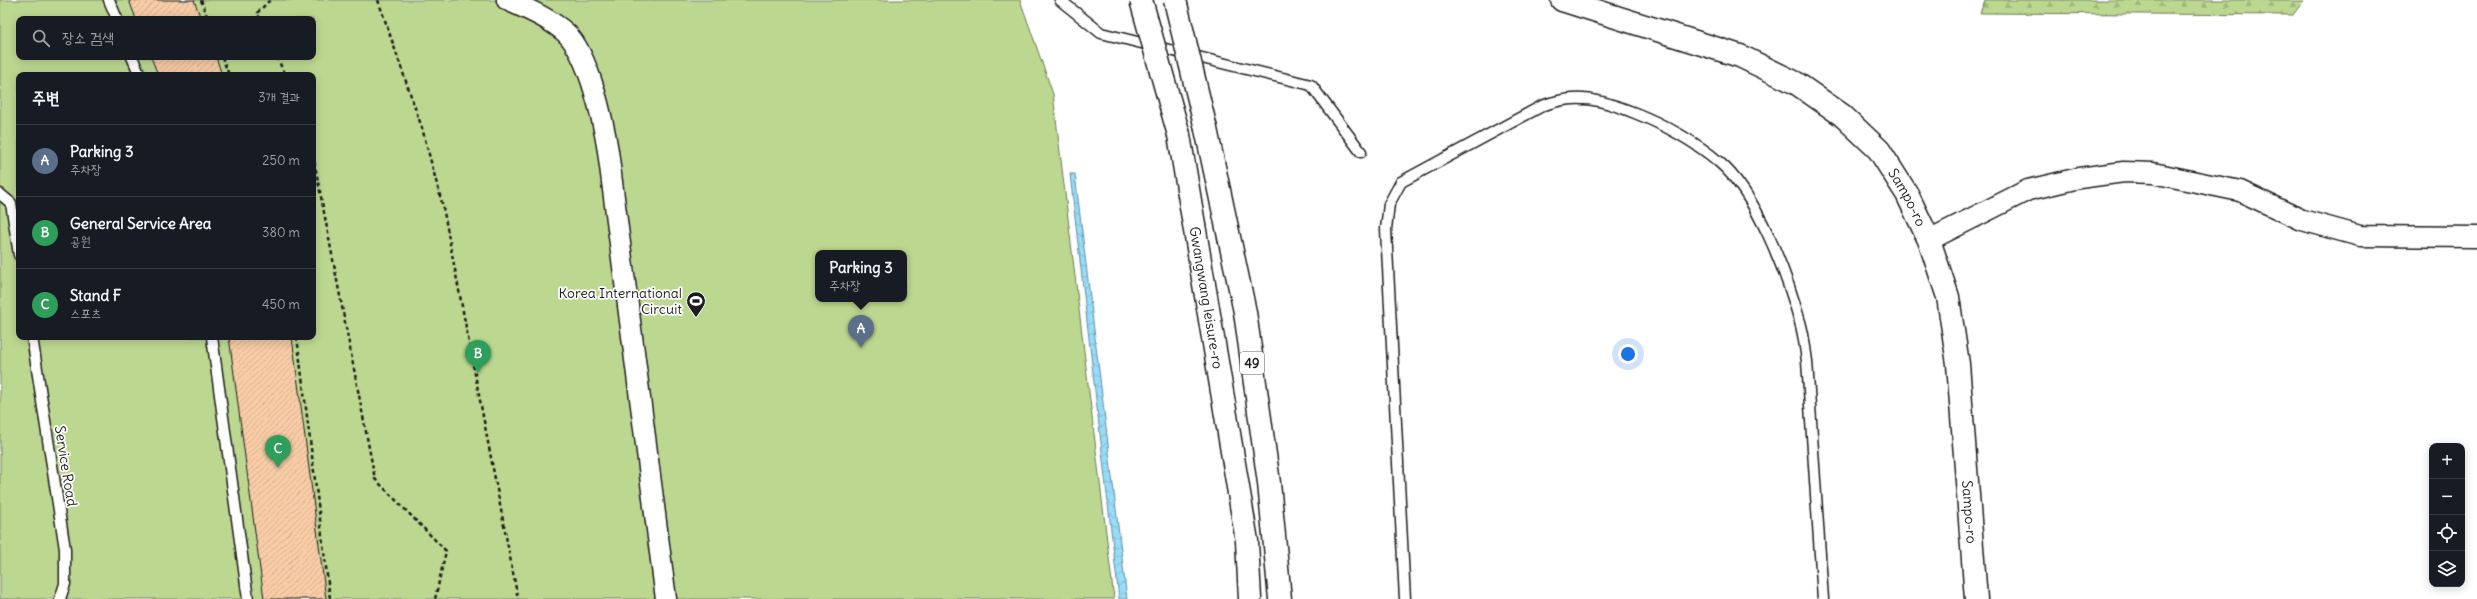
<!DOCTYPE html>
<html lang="ko">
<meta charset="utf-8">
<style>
body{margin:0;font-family:Delius,"Poor Story",sans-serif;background:#242831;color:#f1f3f6}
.controls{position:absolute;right:12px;bottom:12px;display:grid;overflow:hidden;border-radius:8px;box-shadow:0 2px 10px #0003}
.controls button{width:36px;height:36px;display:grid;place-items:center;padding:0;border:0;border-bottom:1px solid #363941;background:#171b24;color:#f1f3f6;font:20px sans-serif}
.you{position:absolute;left:1628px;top:354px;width:14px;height:14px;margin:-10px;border:3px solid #fff;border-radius:50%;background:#1a73e8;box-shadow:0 0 0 6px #1a73e833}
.badge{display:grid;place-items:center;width:26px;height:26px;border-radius:50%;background:#d93025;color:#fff;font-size:13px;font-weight:700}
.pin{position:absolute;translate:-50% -33px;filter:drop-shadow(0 1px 2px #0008)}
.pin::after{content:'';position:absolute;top:21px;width:14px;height:12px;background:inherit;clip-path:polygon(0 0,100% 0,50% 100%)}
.popup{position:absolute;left:815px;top:250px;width:92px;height:52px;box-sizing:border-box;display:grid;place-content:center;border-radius:8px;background:#171b24;filter:drop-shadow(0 1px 3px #0005);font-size:13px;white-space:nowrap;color:#9ea1a6}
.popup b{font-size:15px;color:#f1f3f6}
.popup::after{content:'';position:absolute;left:50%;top:100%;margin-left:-8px;border:8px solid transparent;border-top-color:#171b24}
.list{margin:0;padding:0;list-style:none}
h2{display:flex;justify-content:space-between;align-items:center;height:52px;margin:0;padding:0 16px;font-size:17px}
h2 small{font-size:13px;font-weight:400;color:#9ea1a6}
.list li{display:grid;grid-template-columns:26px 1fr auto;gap:12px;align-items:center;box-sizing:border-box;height:72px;padding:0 16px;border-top:1px solid #363941}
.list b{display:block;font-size:15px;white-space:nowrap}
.list p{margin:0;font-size:13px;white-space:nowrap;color:#9ea1a6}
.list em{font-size:13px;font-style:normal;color:#9ea1a6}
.icon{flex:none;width:22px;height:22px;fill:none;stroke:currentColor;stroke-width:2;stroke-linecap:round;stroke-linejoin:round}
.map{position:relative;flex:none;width:2477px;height:599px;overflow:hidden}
.search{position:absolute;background:#171b24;box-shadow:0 2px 10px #0003;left:16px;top:16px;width:300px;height:44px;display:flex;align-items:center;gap:10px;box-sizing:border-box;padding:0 14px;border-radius:8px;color:#9ea1a6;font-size:15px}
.panel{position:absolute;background:#171b24;box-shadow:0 2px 10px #0003;left:16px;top:72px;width:300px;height:268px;border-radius:8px}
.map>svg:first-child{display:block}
.green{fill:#bcd890;stroke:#6c7a56;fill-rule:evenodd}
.forest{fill:url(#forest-firs);stroke:#6c7a56}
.water{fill:url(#water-waves);stroke:#668fa1}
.building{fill:url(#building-hatch);stroke:#1c1c1c}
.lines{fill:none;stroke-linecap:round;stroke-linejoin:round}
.service-casing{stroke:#1c1c1c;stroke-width:13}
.minor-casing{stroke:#1c1c1c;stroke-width:23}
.tertiary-casing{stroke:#1c1c1c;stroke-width:25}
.trunk-casing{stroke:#1c1c1c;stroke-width:25}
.path{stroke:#1c1c1c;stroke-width:2.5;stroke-dasharray:4 3;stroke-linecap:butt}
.service{stroke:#fff;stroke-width:10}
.minor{stroke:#fff;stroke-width:20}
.tertiary{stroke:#fff;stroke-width:22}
.trunk{stroke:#fff;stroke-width:22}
.trunk-bridge-casing{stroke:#1c1c1c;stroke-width:25;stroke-linecap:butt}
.trunk-bridge{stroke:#fff;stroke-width:22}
.labels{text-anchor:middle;stroke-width:3.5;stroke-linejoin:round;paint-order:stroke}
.shield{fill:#fff;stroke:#606060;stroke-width:1}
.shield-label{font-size:13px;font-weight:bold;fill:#1c1c1c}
.street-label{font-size:14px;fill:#1c1c1c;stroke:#fff}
.poi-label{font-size:14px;fill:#1c1c1c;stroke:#fff;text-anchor:end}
</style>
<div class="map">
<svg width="2477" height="599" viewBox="0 0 2477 599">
<defs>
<pattern id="forest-firs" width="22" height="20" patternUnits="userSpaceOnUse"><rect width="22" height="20" fill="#bcd890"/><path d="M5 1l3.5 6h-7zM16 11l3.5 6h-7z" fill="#a1b97c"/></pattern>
<pattern id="water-waves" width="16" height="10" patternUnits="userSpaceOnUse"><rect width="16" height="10" fill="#97dcf9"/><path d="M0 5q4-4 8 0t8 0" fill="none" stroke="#82bcd5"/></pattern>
<pattern id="building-hatch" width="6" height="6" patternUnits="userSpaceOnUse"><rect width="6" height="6" fill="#f8cca6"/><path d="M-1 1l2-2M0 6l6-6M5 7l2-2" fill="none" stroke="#d4af8e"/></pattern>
</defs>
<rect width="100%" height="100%" fill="#fff"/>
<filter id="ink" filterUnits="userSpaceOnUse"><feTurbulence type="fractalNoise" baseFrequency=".025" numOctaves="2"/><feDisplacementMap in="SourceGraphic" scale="8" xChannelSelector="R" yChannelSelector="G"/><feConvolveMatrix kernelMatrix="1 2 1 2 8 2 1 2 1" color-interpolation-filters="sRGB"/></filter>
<g filter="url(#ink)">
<path class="green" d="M0 0H1020L1053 94 1114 599H0ZM19 19H313V57H19ZM19 75H313V337H19ZM818 253H904V299H818Z"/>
<path class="forest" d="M1985 0H2304L2293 15 1980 13Z"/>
<path class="water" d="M1070 174H1075L1127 599H1119Z"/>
<path class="building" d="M129 0H194L201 19H136Z
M151 57H216L222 75H158Z
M229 337H292L326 599H264Z"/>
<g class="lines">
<defs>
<path id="service" d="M109 0 117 19
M1060 0 1101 33 1311 85 1361 152
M132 57 140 75
M0 194 11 203 19 255
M32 337 65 549V584L60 599
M212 337 248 599
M1405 599 1386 229 1389 204 1401 182 1542 106C1576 92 1602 100 1635 113 1663 124 1696 142 1719 162 1757 194 1787 275 1800 322 1804 335 1805 348 1807 361L1823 599"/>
<path id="minor" d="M507 0C527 9 549 18 566 33 589 55 603 120 608 151L666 599
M1929 240 2028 190 2079 178 2124 172 2153 173 2240 191 2302 220 2360 236 2477 237"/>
<g id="tertiary">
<path id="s1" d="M1562 0 1740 56 1796 83 1842 115 1879 150 1907 194 1929 240 1948 297 1958 364 1976 599"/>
</g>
<g id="trunk">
<path d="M1206 129 1245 312 1269 483 1280 599"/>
<path id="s2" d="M1179 135 1247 541 1250 599"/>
</g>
</defs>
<use href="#service" class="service-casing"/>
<use href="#minor" class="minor-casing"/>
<use href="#tertiary" class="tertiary-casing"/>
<use href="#trunk" class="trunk-casing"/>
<path class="path" d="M201 0 208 19
M378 0 422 128 443 207 518 599
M260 19 257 13 270 0
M222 57 229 75
M277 57 285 75
M313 155 375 479 446 551 435 599
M297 337 330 599"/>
<use href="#service" class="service"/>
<use href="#minor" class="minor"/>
<use href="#tertiary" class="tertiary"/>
<use href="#trunk" class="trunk"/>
<defs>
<path id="trunk-bridge" d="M1141 0 1179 135
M1175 0 1206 129"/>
</defs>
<use href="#trunk-bridge" class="trunk-bridge-casing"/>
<use href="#trunk-bridge" class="trunk-bridge"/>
</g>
</g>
<defs>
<symbol id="stadium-pin" viewBox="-11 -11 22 30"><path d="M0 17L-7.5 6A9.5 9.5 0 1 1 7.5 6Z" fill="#1c1c1c" stroke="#fff"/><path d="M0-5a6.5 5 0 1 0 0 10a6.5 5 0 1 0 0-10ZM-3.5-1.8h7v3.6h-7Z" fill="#fff"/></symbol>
</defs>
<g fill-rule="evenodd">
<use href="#stadium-pin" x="685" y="290" width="22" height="30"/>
</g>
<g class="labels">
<rect class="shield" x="1240" y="352" width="24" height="22" rx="3"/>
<g class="shield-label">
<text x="1252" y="368">49</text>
</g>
<g class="street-label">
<text dy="5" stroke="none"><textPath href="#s1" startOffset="411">Sampo-ro</textPath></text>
<text dy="5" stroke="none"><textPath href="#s2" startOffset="165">Gwangwang leisure-ro</textPath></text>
<text transform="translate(66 466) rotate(81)" y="5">Service Road</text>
<text dy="5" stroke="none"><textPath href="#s1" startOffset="735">Sampo-ro</textPath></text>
</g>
<g class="poi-label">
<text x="682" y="298">Korea International<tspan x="682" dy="16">Circuit</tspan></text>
</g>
</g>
</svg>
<div class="controls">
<button>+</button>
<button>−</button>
<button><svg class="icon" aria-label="locate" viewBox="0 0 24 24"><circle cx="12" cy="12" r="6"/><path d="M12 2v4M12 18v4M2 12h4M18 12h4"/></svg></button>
<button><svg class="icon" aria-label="layers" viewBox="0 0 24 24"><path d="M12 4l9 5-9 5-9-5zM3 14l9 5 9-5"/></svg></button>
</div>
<div class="you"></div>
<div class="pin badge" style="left:861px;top:348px;background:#5c6f8a">A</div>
<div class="popup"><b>Parking 3</b>주차장</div>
<div class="pin badge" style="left:478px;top:373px;background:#2e9e5b">B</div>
<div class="pin badge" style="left:278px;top:468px;background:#2e9e5b">C</div>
<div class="search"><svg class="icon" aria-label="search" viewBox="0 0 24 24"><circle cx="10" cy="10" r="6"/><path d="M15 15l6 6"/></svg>장소 검색</div>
<section class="panel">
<h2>주변<small>3개 결과</small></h2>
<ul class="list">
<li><span class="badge" style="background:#5c6f8a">A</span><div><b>Parking 3</b><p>주차장</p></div><em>250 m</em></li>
<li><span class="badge" style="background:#2e9e5b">B</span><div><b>General Service Area</b><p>공원</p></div><em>380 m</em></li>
<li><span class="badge" style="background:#2e9e5b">C</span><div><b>Stand F</b><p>스포츠</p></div><em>450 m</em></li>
</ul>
</section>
</div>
